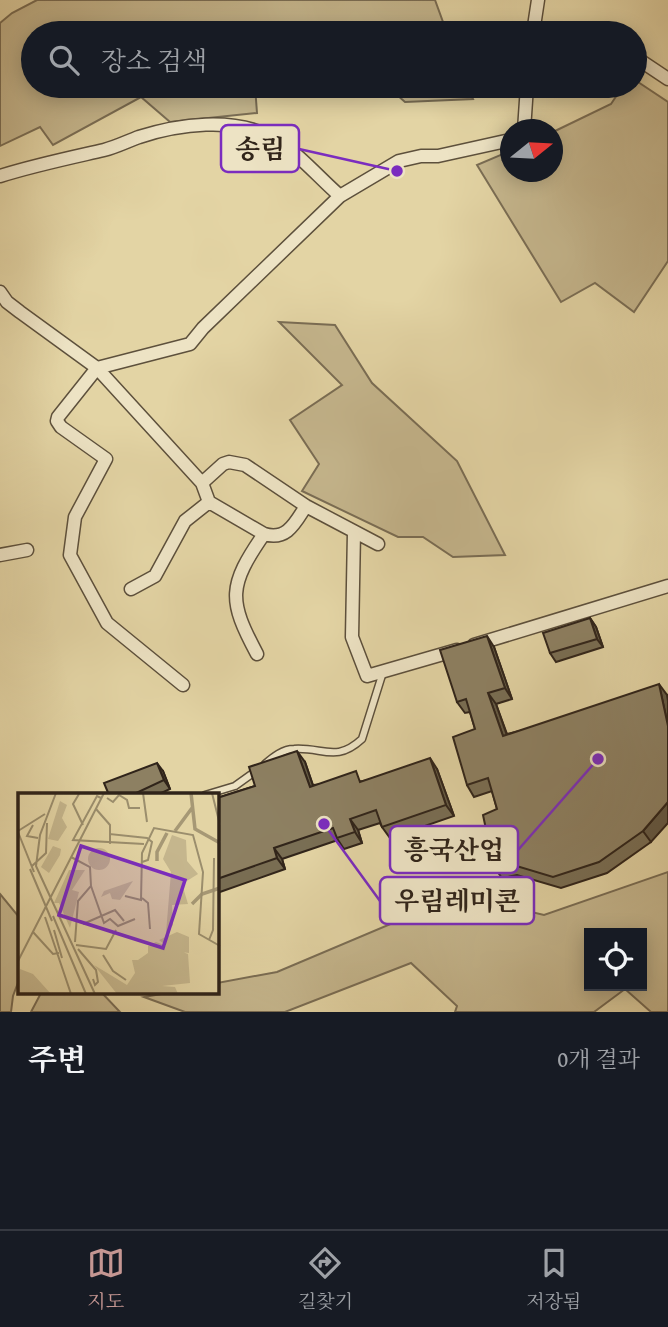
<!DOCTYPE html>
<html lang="ko">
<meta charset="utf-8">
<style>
body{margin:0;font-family:"Gentium Book Plus","Noto Serif KR",serif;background:#242831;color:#f1f3f6}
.controls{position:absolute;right:21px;bottom:21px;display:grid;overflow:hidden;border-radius:0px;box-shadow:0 4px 18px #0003}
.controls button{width:63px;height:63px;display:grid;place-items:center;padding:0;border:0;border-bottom:2px solid #363941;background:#171b24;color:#f1f3f6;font:35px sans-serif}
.compass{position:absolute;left:500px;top:119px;width:63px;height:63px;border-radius:50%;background:#171b24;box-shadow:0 4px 18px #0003;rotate:72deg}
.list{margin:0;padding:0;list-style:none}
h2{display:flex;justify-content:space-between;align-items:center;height:91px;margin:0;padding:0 28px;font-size:30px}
h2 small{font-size:23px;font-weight:400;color:#9ea1a6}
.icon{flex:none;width:38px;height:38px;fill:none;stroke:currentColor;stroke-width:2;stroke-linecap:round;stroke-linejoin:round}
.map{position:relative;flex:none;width:668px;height:1012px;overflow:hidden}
.search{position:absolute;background:#171b24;box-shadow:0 4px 18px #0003;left:21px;right:21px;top:21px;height:77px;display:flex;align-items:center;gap:18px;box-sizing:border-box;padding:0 24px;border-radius:38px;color:#9ea1a6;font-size:26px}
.sheet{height:217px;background:#171b24}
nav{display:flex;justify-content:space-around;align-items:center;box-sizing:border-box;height:98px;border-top:2px solid #363941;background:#171b24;font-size:19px;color:#9ea1a6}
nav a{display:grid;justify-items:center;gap:4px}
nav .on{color:#c59692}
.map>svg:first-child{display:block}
.green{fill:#c5b68d;stroke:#7a6d54;stroke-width:2;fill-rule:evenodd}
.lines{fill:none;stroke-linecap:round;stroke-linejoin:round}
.service-casing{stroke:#5d503c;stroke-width:9}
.minor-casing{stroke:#5d503c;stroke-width:15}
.service{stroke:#ede3c4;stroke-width:6}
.minor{stroke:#ede3c4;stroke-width:12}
.wall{fill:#796e54;stroke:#30241a;stroke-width:2}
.shaded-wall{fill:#635a45;stroke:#30241a;stroke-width:2}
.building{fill:#8d8062;stroke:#30241a;stroke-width:2}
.inset-river{fill:none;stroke:#a69875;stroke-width:3.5}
.inset-road{fill:none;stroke:#9b8e6d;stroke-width:2}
.view{fill:#7b2cbf;fill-opacity:0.15;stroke:#7b2cbf;stroke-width:3.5}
.inset-edge{fill:none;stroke:#30241a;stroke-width:3.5}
.leader{fill:none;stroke:#7b2cbf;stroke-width:2.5}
.callout-dot{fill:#7b2cbf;stroke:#ede3c4;stroke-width:2.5}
.callout{fill:#ede3c4;stroke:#7b2cbf;stroke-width:2.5}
.callout-label{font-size:26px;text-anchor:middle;font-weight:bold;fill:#30241a}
</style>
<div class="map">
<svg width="668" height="1012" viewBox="0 0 668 1012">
<rect width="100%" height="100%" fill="#e3d4a4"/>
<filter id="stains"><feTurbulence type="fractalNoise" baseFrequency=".00286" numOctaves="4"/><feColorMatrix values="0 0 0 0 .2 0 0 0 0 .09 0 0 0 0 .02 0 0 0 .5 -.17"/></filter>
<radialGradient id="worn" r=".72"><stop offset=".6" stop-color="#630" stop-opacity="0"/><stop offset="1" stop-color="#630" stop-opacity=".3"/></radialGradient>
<path class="green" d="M37 0H435L447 33H33V86H255L257 113 170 122 141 97 53 145 40 127 0 146V23L12 13Z
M635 80 668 102V261L634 312 595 283 561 302 477 165 510 151V172H552L553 132 611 104 623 86H635Z
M387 86H467L473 99 405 102Z
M279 322 335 325 372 383 457 461 505 555 453 557 423 537H398L302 491 319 464 290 420 342 385Z
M668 872V1012H651L625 989 594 1012H455L457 1006 411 963 285 1012H185L144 997 167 993H217V983L277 972 459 895 544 915ZM642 933V986H589V933Z
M0 894 19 917V980L13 996 11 1012H0Z
M41 993H102L120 1012H31Z"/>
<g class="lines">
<defs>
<path id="service" d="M265 764C273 757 283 749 294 749 323 747 336 763 362 739L383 672
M205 795 235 786 256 771"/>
<path id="minor" d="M534 29 576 33
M533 33 538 0
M635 57 668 79
M524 130 527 86
M0 176C35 165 69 158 104 150 116 147 128 141 139 137 179 124 233 117 271 137 296 150 318 177 340 196L399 161 421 156H438L510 140
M0 292 7 302 20 312 97 368 202 483 209 502 185 521 155 576 131 589
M202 483 223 464 229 462 245 465 306 506 378 544
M209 502 264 534
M354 532 352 637 367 676 457 650
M0 555 27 550
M474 645 668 586
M257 654C228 600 228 586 264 534 287 541 295 523 306 506
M183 685 107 623 70 555 75 517 106 459 61 427 57 421 58 417 97 368 190 344 203 328 340 196"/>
</defs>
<use href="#service" class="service-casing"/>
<use href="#minor" class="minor-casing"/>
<use href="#service" class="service"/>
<use href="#minor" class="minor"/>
</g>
<path class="wall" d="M590 618 596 627 603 647 556 662 550 653Z
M494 647 512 699 496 704 507 734 667 695 651 842 607 873 561 888 517 875 502 878 494 867 497 809 492 791 474 797 467 785 475 729 470 712 465 713 457 702Z
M305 762 313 785 363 781 437 769 454 816 390 838 382 827 380 823 358 830 362 843 344 849 338 840 282 859 285 869 217 893V798L255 786Z
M163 771 170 789 157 795H109Z"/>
<path class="shaded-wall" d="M590 618 596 627 603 647 597 639Z
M487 636 494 647 512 699 505 688Z
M659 684 667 695 668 701V726Z
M488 693 496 704 511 747 503 736Z
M297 751 305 762 317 798 310 787Z
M430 758 437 769 454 816 446 805Z
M157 763 163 771 170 789 164 780Z
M668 802V823L651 842 643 831Z
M350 819 358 830 362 843 355 832Z
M274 848 282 859 285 869 277 858Z"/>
<path class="building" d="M590 618 597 639 550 653 543 633Z
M487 636 505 688 488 693 503 736 659 684 668 726V802L643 831 599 862 553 877 510 864 494 867 483 815 497 809 488 778 467 785 453 737 475 729 466 699 457 702 440 650Z
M297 751 310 787 356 771 360 782 430 758 446 805 382 827 376 810 350 819 355 832 337 838 333 828 274 848 277 858 217 879V798L255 786 249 767Z
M157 763 164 780 132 795H109L104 783Z"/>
<g transform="translate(18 793)">
<rect width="201" height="201" fill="#e3d4a4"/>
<path d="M42 8 49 12 44 25 49 34 40 48 30 46ZM154 42 168 47 169 68 180 81 164 91 170 111 154 112 155 132 148 140 153 79 145 66ZM35 53 43 56 42 62 31 80 23 74ZM70 66a11 11 0 1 1 22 0a11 11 0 1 1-22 0ZM51 77H67L54 97 61 99 52 135 41 110H36ZM115 88 102 107 94 106 92 100 83 104 86 98ZM159 139 171 144V160L155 158 141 147ZM138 149 170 161 172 190 144 193 157 194 160 201H99L76 172 109 192 117 180 114 167H120L130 160V153ZM2 176 15 181 33 201H0Z" fill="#c5b68d"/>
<path class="inset-river" d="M173 0 177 36 202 50M157 38 174 15M139 68V59L149 40M174 111 184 101 202 95"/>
<path class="inset-road" d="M38 0 22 42 18 73 77 201M125 0 129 29M194 0 202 32M61 1 55 11 65 32M83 5 79 3 55 47 126 51M89 5 95 9 101 2 109 7 111 15H122M78 16 92 32V41M15 32 9 43 20 45M0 38 27 21M0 39 16 79M92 51V41L129 45 134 49 130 67 124 69M53 64 72 74 73 93 60 108 57 149M14 73 28 60 29 30M12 76 34 128M73 93 86 130 92 126 100 133 117 126M107 103 123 107 124 60 136 35 175 42 185 79 181 141 202 153M124 105 130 110 132 136M35 123 68 201M27 124 53 201M65 131 97 117 106 128M36 137 44 165M15 139 35 161 41 160M191 147 195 137 196 65M58 152 88 156 98 137M60 156 78 177 80 189 77 192 75 186M85 162 95 178 108 187M0 168 86 0"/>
<path class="view" d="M63 53 167 87 145 155 41 122Z"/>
<rect width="201" height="201" class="inset-edge"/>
</g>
<path class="leader" d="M397 171L299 149M598 759L518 850M324 824L380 901"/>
<g class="callout-dot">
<circle cx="397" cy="171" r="7"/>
<circle cx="598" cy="759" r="7"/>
<circle cx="324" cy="824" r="7"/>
</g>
<g class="callout">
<rect x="221" y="125" width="78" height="47" rx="7"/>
<rect x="390" y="826" width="128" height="47" rx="7"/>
<rect x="380" y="877" width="154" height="47" rx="7"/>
</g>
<g class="callout-label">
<text x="260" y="158">송림</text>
<text x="454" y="859">흥국산업</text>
<text x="457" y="910">우림레미콘</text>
</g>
<rect width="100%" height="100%" filter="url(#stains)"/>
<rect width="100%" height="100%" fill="url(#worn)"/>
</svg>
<div class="controls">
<button><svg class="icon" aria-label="locate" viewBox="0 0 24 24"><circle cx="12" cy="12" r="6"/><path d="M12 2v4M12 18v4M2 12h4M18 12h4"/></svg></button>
</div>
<svg class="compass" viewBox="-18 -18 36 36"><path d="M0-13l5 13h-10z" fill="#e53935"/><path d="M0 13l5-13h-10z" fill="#9ea1a6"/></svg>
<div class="search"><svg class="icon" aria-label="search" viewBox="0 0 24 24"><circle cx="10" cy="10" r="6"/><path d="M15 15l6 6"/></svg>장소 검색</div>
</div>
<section class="sheet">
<h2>주변<small>0개 결과</small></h2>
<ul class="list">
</ul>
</section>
<nav>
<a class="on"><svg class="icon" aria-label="map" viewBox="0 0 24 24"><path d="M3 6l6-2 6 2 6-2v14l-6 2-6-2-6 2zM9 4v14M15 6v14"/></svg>지도</a>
<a><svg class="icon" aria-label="directions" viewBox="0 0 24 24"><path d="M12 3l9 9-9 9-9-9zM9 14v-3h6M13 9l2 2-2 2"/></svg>길찾기</a>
<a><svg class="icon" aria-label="saved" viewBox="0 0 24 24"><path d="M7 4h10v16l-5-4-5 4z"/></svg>저장됨</a>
</nav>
